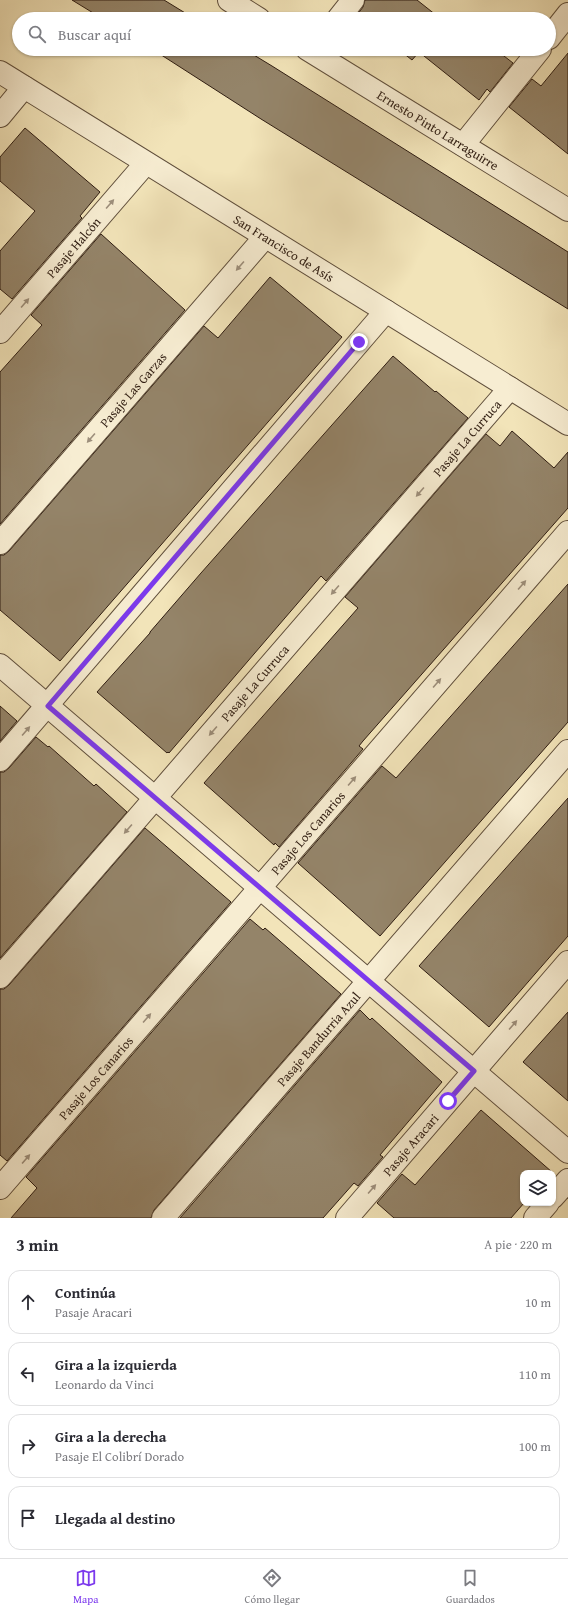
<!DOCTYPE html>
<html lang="es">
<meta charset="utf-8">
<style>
body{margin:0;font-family:"Gentium Book Plus",serif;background:#f7f7f7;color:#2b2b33}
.controls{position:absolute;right:12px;bottom:12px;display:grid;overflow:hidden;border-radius:8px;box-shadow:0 1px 3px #0004}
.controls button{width:36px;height:36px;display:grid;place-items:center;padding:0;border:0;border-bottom:1px solid #e1e1e2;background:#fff;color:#2b2b33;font:20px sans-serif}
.stop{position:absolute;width:12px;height:12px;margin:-9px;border:3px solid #7c3aed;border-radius:50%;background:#fff}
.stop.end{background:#7c3aed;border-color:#fff;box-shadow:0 1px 4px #0008}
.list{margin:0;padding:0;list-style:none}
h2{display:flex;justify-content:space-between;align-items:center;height:52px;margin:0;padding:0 16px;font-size:17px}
h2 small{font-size:13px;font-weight:400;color:#7c7c81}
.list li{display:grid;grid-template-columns:26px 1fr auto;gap:12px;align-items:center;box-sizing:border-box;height:64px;margin:0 8px 8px;padding:0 8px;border:1px solid #e1e1e2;border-radius:12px}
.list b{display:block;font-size:15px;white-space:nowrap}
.list p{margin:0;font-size:13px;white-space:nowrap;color:#7c7c81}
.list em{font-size:13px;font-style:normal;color:#7c7c81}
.icon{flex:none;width:22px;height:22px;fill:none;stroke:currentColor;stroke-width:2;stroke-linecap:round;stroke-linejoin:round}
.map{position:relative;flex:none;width:568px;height:1218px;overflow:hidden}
.search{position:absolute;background:#fff;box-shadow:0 1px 3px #0004;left:12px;right:12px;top:12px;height:44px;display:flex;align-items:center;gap:10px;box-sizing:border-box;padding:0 14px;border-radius:22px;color:#7c7c81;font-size:15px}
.sheet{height:340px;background:#fff}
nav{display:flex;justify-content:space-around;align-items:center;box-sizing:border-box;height:56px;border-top:1px solid #e1e1e2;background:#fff;font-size:11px;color:#7c7c81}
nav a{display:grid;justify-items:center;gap:2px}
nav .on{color:#7c3aed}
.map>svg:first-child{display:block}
.building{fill:#948469;stroke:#2f1d12}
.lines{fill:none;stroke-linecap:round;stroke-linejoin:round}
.minor-casing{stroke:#604f3c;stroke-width:24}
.minor{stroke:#f7edd2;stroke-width:22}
.oneway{fill:#9d8f7c}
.route{stroke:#7c3aed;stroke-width:5}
.labels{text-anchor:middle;stroke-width:4;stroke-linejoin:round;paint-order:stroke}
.street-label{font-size:13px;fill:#2f1d12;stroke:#f7edd2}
</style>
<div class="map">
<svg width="568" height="1218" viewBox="0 0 568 1218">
<rect width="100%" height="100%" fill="#f2e4b9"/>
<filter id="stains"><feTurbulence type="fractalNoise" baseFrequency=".005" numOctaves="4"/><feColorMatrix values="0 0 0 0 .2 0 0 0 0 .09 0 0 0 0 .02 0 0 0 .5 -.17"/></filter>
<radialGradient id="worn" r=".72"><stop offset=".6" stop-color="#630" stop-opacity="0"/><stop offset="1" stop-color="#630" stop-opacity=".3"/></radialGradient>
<path class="building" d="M72 0H164L195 19H103Z
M365 0H417L441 19H362L357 15 363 7Z
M152 49H244L272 66 568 252V309L261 119Z
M398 49H495L513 63 490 92 487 89 479 100 419 52 412 60Z
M568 53V154L509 107 532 79 541 86Z
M25 128 100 192 80 216 82 218 12 299 0 289V251L35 211 0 181V157Z
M101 234 185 310 0 524V372L42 325 31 315Z
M270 277 342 337 60 661 0 610V555H4L9 551 204 326 218 338Z
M393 356 435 392 436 391 468 418 326 581 321 576 169 753 168 752 167 753 97 692 150 633V632L201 573Z
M512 431 554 468 568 452V508L363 741 359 746 363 749 279 847 275 843 274 845 204 783 358 608 345 597 486 434 500 446Z
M568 584V722L380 936 298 863 382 766 396 778Z
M0 706 17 721 0 741Z
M36 737 48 747 49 746 94 786 96 784 127 812 0 958V772H4L9 768Z
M568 798V936L489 1027 419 966Z
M145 828 231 902 7 1161 0 1155V989H4L9 985Z
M250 919 263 930 265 928 341 994 154 1210 151 1218H11L37 1188 26 1177Z
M360 1010 370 1020 372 1018 442 1082 380 1155 383 1157 358 1186 354 1183 323 1218H180Z
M568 1012V1101L523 1062Z
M481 1110 552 1172 523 1173V1203H524L511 1218H394L377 1203 402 1174 415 1185Z"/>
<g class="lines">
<defs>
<g id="minor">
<path d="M229 0 259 19"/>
<path d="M338 19 353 0"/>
<path d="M549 38 568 14"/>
<path id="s1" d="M307 49 568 210"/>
<path id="s2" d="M0 72 568 424"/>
<path d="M0 116 24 87"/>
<path d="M463 145 540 49"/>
<path id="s3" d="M0 332 146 163"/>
<path id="s4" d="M0 543 265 237"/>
<path d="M0 665 568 1152"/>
<path d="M0 760 386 311"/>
<path id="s5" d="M0 977 510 388"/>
<path id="s6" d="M0 1188 568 532"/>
<path d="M553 1197 568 1180"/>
<path id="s7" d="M163 1218 568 751"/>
<path id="s8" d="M347 1218 568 962"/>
<path d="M535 1218 548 1203"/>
</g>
</defs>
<use href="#minor" class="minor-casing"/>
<use href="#minor" class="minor"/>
</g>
<defs><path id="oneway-solid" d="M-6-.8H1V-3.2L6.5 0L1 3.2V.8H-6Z"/></defs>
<g class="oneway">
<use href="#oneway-solid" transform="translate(110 204) rotate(-49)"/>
<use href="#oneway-solid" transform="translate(240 266) rotate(131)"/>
<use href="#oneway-solid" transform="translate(25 303) rotate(-49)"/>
<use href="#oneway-solid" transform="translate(91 438) rotate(131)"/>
<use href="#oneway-solid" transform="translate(420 492) rotate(131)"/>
<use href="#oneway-solid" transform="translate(522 585) rotate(-49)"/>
<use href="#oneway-solid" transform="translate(335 590) rotate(131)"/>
<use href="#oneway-solid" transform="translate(437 683) rotate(-49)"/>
<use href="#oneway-solid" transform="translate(26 731) rotate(-49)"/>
<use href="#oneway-solid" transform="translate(213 731) rotate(131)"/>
<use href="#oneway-solid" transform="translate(352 781) rotate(-49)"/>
<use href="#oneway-solid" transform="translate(128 829) rotate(131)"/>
<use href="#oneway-solid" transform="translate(147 1018) rotate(-49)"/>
<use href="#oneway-solid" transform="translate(513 1025) rotate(-49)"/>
<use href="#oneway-solid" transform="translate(26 1159) rotate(-49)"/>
<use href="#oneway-solid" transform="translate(372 1189) rotate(-49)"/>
</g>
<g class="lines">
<path class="route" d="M359 342 48 706 474 1071 448 1101"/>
</g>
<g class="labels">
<g class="street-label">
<text dy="5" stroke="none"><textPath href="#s1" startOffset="154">Ernesto Pinto Larraguirre</textPath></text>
<text dy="5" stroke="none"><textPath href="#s3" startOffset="112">Pasaje Halcón</textPath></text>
<text dy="5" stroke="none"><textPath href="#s2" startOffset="334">San Francisco de Asís</textPath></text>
<text dy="5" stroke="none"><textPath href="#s4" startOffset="203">Pasaje Las Garzas</textPath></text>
<text dy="5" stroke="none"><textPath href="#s5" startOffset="713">Pasaje La Curruca</textPath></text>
<text dy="5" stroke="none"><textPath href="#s5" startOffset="389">Pasaje La Curruca</textPath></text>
<text dy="5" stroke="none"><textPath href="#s6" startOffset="470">Pasaje Los Canarios</textPath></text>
<text dy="5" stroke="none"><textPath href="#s7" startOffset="237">Pasaje Bandurria Azul</textPath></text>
<text dy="5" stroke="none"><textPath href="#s6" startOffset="146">Pasaje Los Canarios</textPath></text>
<text dy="5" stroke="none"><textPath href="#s8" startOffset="97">Pasaje Aracari</textPath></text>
</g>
</g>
<rect width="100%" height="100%" filter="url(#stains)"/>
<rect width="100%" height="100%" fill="url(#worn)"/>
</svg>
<div class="controls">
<button><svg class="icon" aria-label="layers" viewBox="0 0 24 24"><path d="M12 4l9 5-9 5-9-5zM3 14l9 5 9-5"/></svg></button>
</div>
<div class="stop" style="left:448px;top:1101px"></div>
<div class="stop end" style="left:359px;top:342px"></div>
<div class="search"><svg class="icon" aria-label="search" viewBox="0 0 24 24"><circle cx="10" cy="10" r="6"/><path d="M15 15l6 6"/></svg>Buscar aquí</div>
</div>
<section class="sheet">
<h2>3 min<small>A pie · 220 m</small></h2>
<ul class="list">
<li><svg class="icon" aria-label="ahead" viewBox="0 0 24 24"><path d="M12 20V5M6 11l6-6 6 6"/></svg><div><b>Continúa</b><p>Pasaje Aracari</p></div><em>10 m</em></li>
<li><svg class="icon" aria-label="left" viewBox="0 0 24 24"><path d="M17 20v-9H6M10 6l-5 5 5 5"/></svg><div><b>Gira a la izquierda</b><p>Leonardo da Vinci</p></div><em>110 m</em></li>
<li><svg class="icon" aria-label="right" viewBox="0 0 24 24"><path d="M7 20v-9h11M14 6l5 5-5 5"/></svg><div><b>Gira a la derecha</b><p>Pasaje El Colibrí Dorado</p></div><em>100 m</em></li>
<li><svg class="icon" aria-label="arrive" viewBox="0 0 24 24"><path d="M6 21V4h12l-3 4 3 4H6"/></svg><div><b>Llegada al destino</b></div></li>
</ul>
</section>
<nav>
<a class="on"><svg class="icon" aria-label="map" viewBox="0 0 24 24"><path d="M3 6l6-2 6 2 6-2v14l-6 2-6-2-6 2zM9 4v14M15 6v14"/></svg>Mapa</a>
<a><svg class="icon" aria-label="directions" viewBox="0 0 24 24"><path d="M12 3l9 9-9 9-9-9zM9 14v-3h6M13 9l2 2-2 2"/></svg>Cómo llegar</a>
<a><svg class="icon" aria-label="saved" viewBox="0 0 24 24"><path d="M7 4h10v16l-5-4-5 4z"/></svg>Guardados</a>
</nav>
